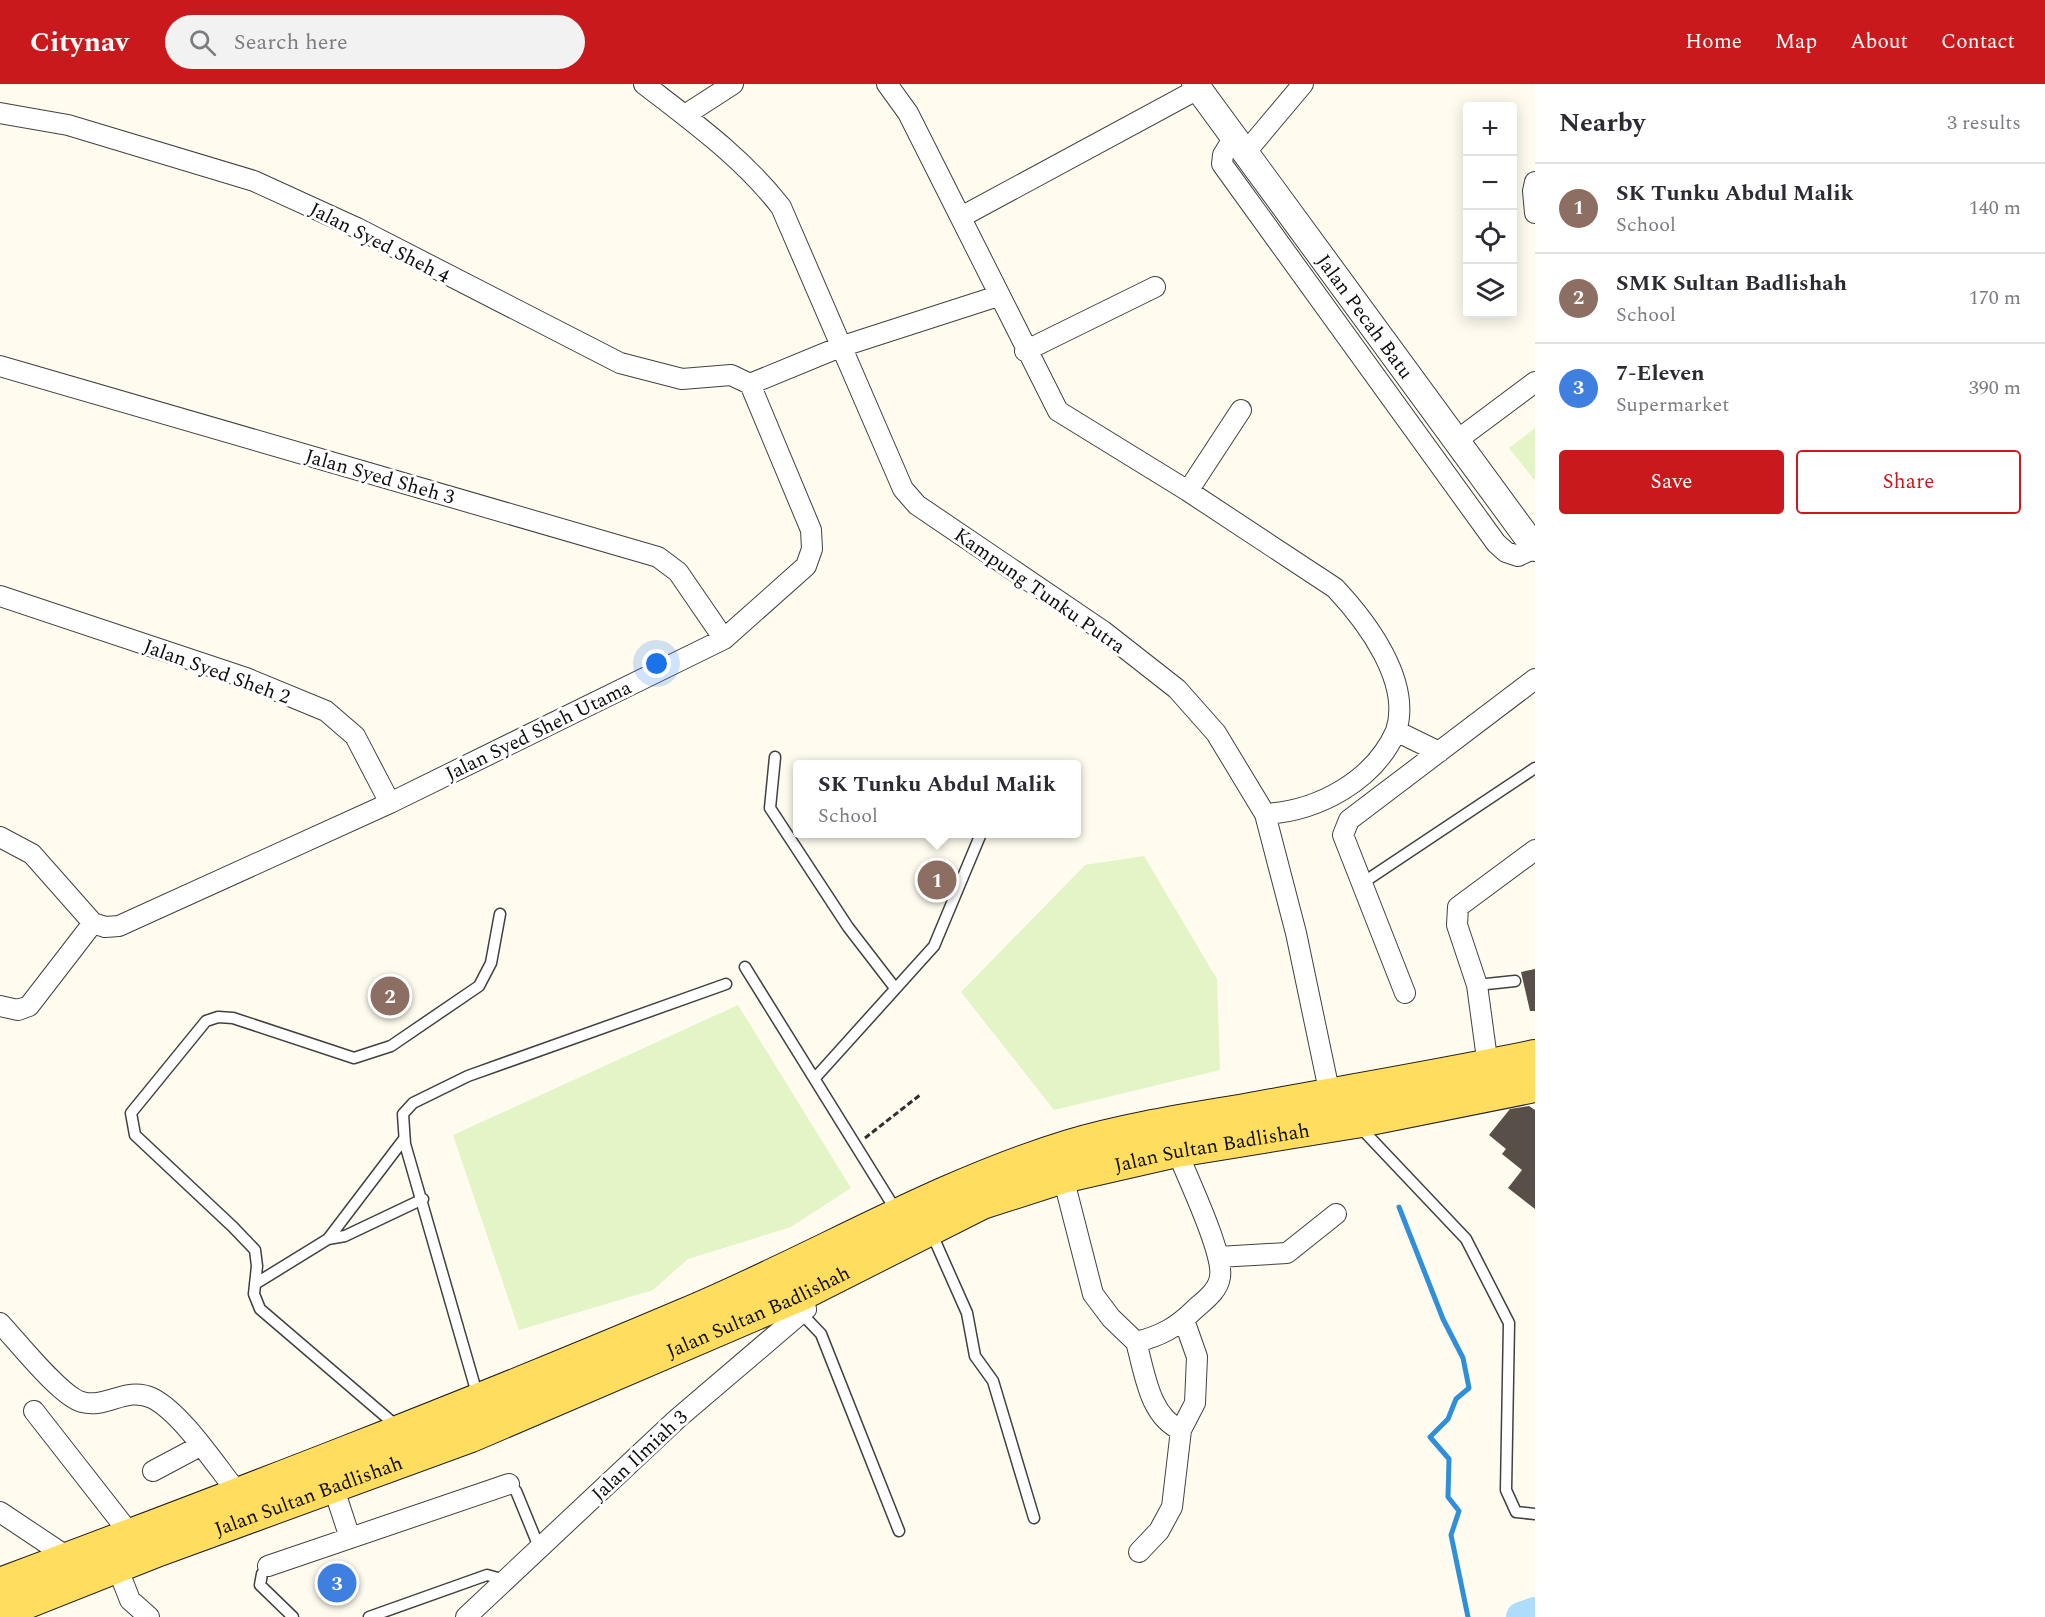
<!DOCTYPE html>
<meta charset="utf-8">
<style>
body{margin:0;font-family:Spectral,serif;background:#f2f2f3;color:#2b2b33}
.controls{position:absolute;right:18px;top:18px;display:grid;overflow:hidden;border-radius:6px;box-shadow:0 3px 15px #0003}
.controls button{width:54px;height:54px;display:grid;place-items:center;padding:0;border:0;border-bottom:2px solid #e1e1e2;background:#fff;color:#2b2b33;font:30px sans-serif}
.you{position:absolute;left:657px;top:580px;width:21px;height:21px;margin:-15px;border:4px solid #fff;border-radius:50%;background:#1a73e8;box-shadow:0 0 0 9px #1a73e833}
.badge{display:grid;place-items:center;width:39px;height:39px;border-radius:50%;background:#ca191c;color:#fff;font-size:20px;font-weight:700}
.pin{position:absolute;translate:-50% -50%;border:3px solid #fff;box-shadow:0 2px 6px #0006}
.popup{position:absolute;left:793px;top:676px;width:288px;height:78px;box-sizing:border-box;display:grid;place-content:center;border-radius:6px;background:#fff;filter:drop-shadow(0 2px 4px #0005);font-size:20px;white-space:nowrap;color:#7c7c81}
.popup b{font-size:22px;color:#2b2b33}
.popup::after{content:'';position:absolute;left:50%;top:100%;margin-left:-12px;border:12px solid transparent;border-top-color:#fff}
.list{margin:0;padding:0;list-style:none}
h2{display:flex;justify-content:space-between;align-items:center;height:78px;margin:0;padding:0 24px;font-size:26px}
h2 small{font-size:20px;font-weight:400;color:#7c7c81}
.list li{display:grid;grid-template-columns:39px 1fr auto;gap:18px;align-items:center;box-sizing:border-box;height:90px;padding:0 24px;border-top:2px solid #e1e1e2}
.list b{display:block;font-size:22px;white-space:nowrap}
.list p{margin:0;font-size:20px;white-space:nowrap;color:#7c7c81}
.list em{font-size:20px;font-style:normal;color:#7c7c81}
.actions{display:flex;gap:12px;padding:18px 24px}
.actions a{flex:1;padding:14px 0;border:2px solid #ca191c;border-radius:6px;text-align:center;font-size:21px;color:#ca191c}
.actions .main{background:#ca191c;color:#fff}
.icon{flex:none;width:33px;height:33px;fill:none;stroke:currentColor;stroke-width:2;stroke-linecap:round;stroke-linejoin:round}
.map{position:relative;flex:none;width:1535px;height:1533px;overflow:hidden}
header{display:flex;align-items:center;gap:36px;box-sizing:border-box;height:84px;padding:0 30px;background:#ca191c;color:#fff}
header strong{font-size:28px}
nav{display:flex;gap:33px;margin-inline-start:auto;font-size:21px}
.search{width:420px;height:54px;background:#f2f2f3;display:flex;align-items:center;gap:15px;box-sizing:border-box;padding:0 21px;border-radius:33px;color:#7c7c81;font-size:22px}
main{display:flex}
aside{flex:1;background:#fff}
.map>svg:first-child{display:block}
.pitch{fill:#e3f4c7}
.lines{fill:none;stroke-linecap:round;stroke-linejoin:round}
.stream{stroke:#2f8fd9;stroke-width:5}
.river{stroke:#aedcfb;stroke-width:30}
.building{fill:#584f49}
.service-casing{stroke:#414141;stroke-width:13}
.minor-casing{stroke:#414141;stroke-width:22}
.tertiary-casing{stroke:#414141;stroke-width:28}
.primary-casing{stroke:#1f1f1f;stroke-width:34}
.path{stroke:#303030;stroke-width:3;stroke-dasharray:6 3;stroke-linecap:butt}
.service{stroke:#fff;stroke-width:10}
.minor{stroke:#fff;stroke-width:20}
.tertiary{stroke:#fff;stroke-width:26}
.primary{stroke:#ffdd5f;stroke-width:32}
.labels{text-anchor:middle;stroke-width:6;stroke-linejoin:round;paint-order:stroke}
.street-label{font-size:20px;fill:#0e0e0e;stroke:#fff}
</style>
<header>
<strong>Citynav</strong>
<div class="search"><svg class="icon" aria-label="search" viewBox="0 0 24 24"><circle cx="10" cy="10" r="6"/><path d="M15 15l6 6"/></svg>Search here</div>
<nav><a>Home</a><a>Map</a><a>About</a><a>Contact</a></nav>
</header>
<main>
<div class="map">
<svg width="1535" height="1533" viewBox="0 0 1535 1533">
<rect width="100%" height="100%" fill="#fffcef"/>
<path class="pitch" d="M1535 344V397L1509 364Z
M1144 772 1217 895 1220 986 1054 1026 961 908 1085 781Z
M738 921 851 1104 791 1143 688 1175 653 1206 519 1246 453 1051Z"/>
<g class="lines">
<path class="stream" d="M1399 1123 1443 1235 1463 1274 1469 1304 1456 1315 1448 1335 1430 1353 1449 1375 1448 1413 1459 1427 1451 1451 1468 1533"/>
<path class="river" d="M1521 1533 1535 1528"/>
</g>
<path class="building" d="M1535 885V927H1530L1521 888Z
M1529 1022 1535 1026V1125L1508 1104 1522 1086 1502 1070 1506 1065 1489 1051 1510 1025Z"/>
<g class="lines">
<defs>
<path id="service" d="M775 673 770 724 848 843 895 904
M1364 798 1535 684
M745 883 897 1128
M1477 901 1515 897
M815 994 934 862 980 752
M1358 1041 1466 1155 1509 1239 1506 1406 1516 1428 1535 1430
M931 1148 967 1229 975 1272 993 1297 1034 1434
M328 1155 404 1055
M255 1200 328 1155 345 1152 423 1115
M801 1229 821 1250 899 1447
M478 1313 405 1060 403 1030 413 1019 468 992 726 900
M399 1344 260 1225 254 1210 257 1182 255 1166 233 1143 135 1051 131 1029 206 937 218 933 233 934 354 974 391 962 479 902 491 879 500 830
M509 1400 516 1407 539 1463
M268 1482 262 1490 260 1501 293 1533
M369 1533 487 1491 505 1496"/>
<path id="minor" d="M644 0C693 38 743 74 781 123L903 405 917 421 1103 547 1177 605 1216 649 1265 730 1296 849 1330 1011
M887 0 908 29 1058 327 1188 407 1335 504C1367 538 1412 598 1396 647
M0 29 68 41 254 97 357 144 620 279 682 295 731 291 750 300
M685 31 733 0
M1234 53 1223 71 1222 80 1496 459 1506 468 1518 472 1535 464
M1245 69 1303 0
M1535 98 1533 107 1535 129
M961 133 1198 5
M1025 267 1155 203
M0 282 658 473 678 488 724 555
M750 300 840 263 998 212
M1456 357 1535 298
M1188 407 1241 326
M0 512 246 594 326 627 355 652 390 719
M1265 730C1318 727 1374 697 1396 647L1439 668
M0 753 32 770 93 839 105 843 119 842 390 719 724 555 806 482 812 465 811 446 750 300
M1405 909 1343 751 1349 736 1535 595
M0 922 18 926 29 922 93 839
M1488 982 1477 901 1457 841 1458 823 1535 766
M1063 1093 1093 1210 1111 1234 1136 1258C1161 1252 1177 1243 1195 1225 1205 1216 1218 1207 1220 1193 1224 1169 1187 1093 1177 1067
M1218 1173 1287 1169 1336 1130
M0 1239C17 1257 61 1313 82 1318 106 1325 126 1302 152 1314 181 1328 217 1383 238 1409
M1136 1258C1145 1289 1149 1332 1181 1346
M34 1327 131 1451
M153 1387 200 1362
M333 1402 350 1454
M0 1428 69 1474
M1139 1468 1159 1447 1172 1423 1181 1346 1195 1319 1197 1273 1184 1236
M268 1482 509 1400
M117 1483 130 1516 149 1533
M466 1533 677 1335 806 1225 802 1210"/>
<g id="tertiary">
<path id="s1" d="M1195 0 1535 464"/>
</g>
<g id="primary">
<path d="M0 1500C230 1414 460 1326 686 1230 815 1176 935 1103 1069 1062 1126 1045 1186 1036 1245 1026 1342 1008 1439 992 1535 972"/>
<path id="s2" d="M0 1529 159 1466 471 1352 802 1210 982 1119 1063 1093 1177 1067 1355 1038 1535 1002"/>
</g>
</defs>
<use href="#service" class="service-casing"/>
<use href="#minor" class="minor-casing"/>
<use href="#tertiary" class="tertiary-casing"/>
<use href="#primary" class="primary-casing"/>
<path class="path" d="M865 1054 920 1011"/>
<use href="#service" class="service"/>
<use href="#minor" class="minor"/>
<use href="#tertiary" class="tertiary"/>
<use href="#primary" class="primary"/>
</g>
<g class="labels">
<g class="street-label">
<text transform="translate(380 158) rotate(27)" y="7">Jalan Syed Sheh 4</text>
<text dy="7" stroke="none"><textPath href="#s1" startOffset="288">Jalan Pecah Batu</textPath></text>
<text transform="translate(380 392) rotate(16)" y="7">Jalan Syed Sheh 3</text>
<text transform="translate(1040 506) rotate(35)" y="7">Kampung Tunku Putra</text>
<text transform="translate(217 587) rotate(20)" y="7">Jalan Syed Sheh 2</text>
<text transform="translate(538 646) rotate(-26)" y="7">Jalan Syed Sheh Utama</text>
<text dy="7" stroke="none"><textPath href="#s2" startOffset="1302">Jalan Sultan Badlishah</textPath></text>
<text dy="7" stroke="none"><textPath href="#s2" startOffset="816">Jalan Sultan Badlishah</textPath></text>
<text transform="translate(639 1371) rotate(-43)" y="7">Jalan Ilmiah 3</text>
<text dy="7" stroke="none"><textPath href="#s2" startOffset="330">Jalan Sultan Badlishah</textPath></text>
</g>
</g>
</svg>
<div class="controls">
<button>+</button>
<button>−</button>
<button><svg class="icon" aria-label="locate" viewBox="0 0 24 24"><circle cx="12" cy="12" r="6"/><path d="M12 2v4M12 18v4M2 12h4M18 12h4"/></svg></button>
<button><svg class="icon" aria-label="layers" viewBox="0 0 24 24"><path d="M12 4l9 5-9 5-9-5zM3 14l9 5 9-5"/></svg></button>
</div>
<div class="you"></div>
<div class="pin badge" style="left:937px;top:796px;background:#8d6e63">1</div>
<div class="popup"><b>SK Tunku Abdul Malik</b>School</div>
<div class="pin badge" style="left:390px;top:912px;background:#8d6e63">2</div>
<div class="pin badge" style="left:337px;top:1499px;background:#3f7fe0">3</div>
</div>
<aside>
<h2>Nearby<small>3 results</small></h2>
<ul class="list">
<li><span class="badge" style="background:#8d6e63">1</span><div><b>SK Tunku Abdul Malik</b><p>School</p></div><em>140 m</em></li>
<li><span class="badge" style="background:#8d6e63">2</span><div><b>SMK Sultan Badlishah</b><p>School</p></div><em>170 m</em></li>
<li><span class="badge" style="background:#3f7fe0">3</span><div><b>7-Eleven</b><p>Supermarket</p></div><em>390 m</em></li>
</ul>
<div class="actions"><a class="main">Save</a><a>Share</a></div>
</aside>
</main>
